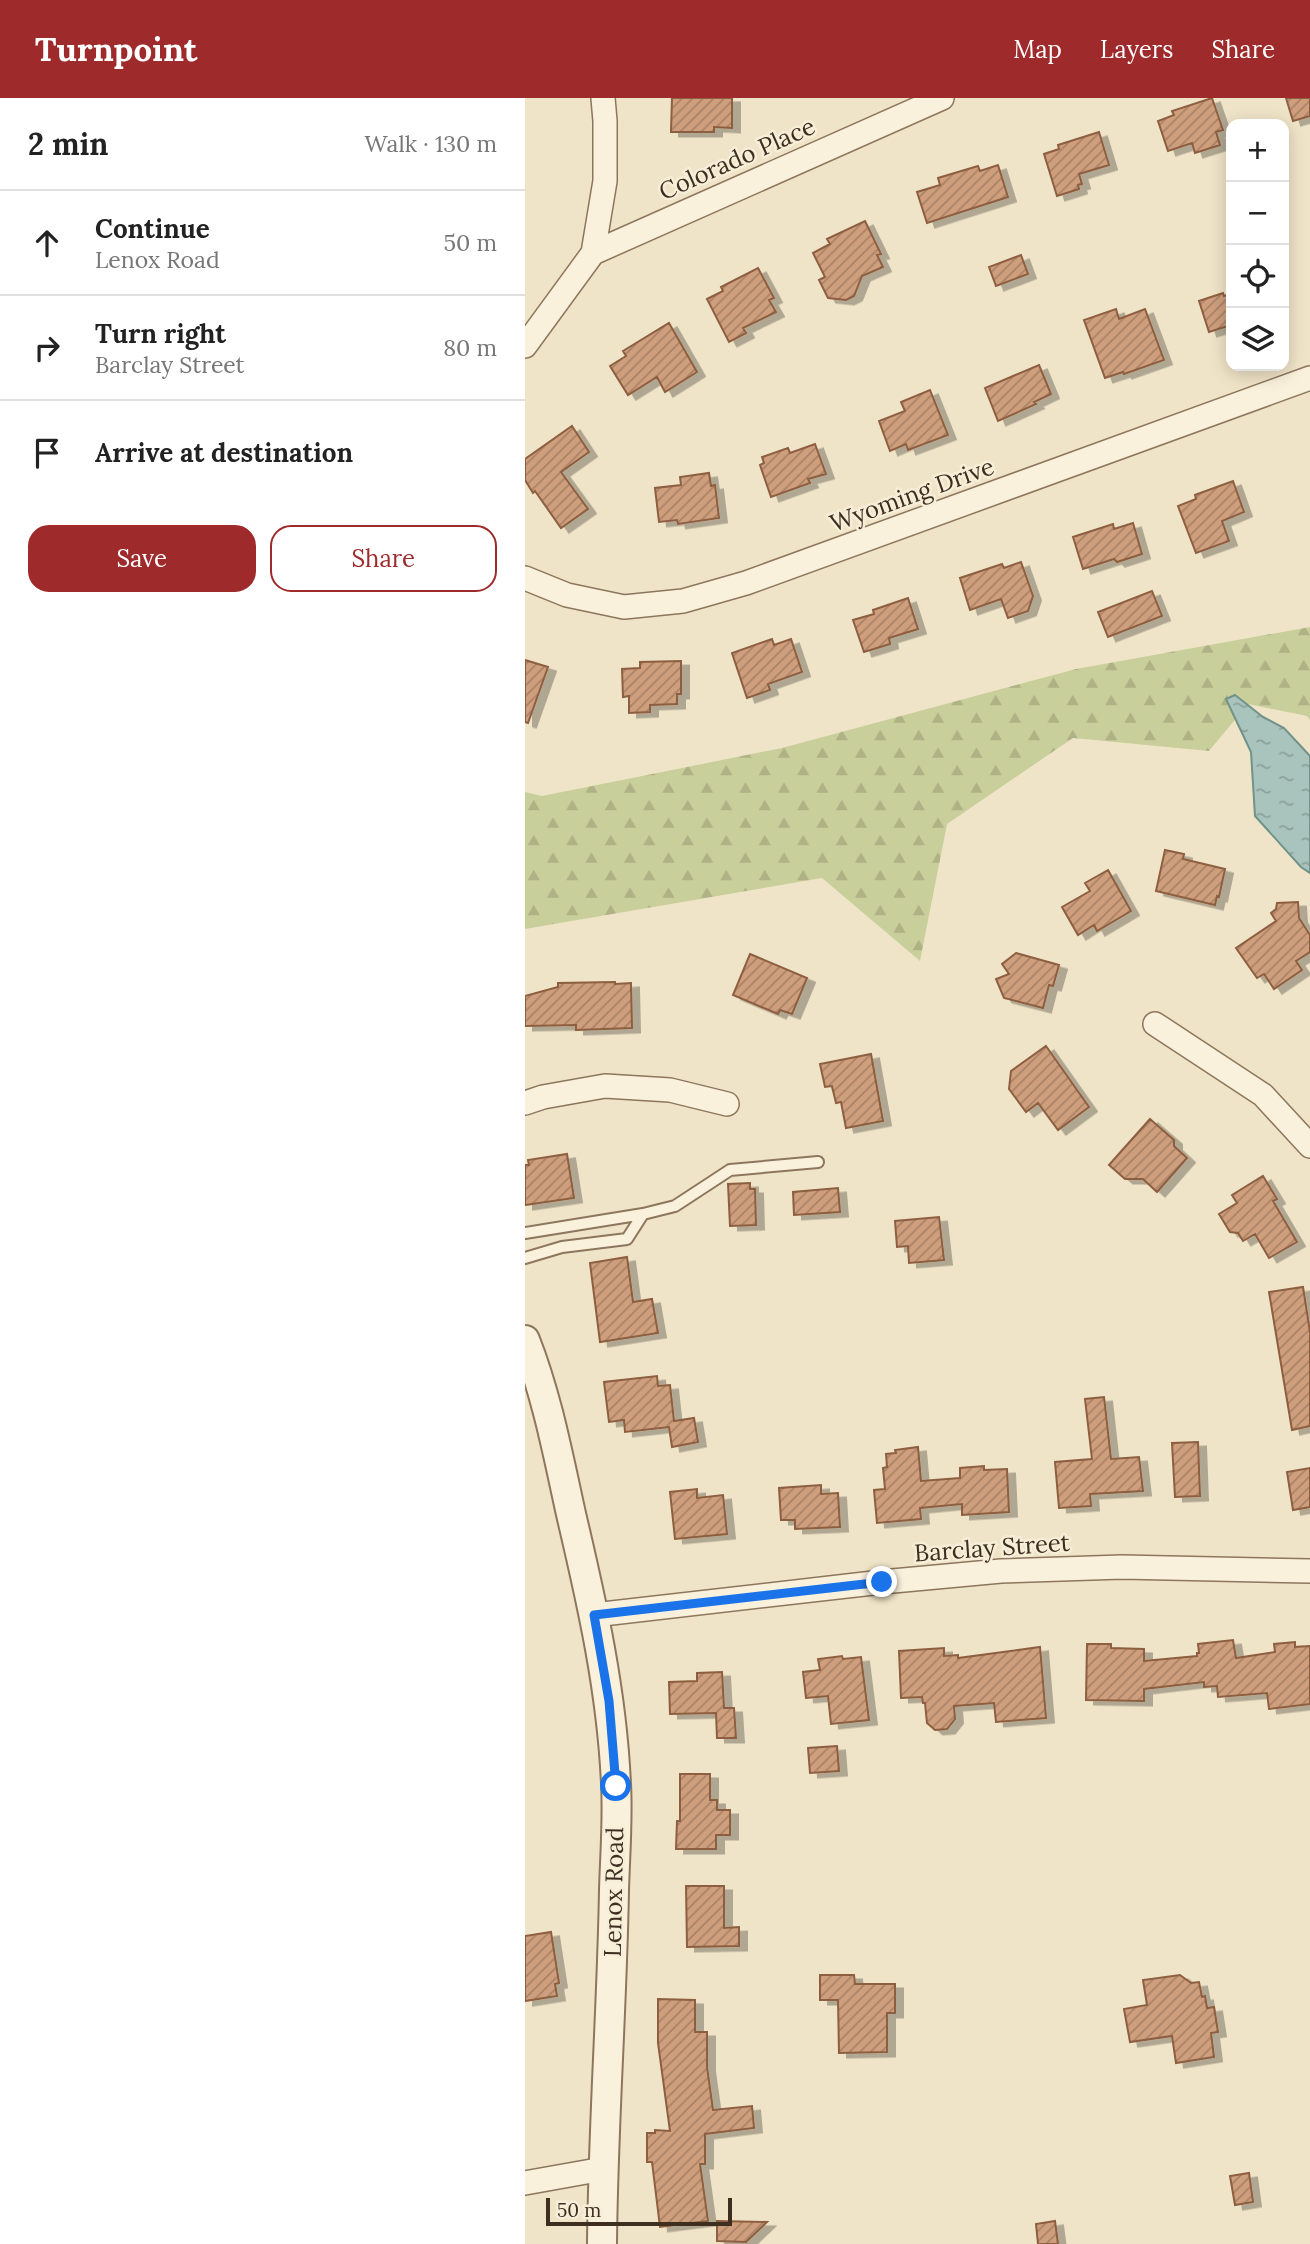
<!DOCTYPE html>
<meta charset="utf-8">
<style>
body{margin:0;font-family:Lora,serif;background:#f6f6f6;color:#222}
.controls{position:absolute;right:21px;top:21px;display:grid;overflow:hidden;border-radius:14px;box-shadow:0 4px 18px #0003}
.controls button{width:63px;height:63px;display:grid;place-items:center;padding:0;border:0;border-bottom:2px solid #e0e0e0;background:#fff;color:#222;font:35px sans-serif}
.scale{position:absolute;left:21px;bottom:18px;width:186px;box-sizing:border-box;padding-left:7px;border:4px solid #3d2e20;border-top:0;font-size:19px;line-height:24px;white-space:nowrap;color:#3d2e20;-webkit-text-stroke:5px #f7eed8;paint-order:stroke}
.stop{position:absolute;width:21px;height:21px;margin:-16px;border:5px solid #1a73e8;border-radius:50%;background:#fff}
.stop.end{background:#1a73e8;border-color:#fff;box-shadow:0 2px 7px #0008}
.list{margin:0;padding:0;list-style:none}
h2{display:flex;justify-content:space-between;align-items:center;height:91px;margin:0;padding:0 28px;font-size:30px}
h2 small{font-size:23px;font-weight:400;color:#767676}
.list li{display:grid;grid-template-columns:46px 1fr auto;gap:21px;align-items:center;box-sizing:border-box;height:105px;padding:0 28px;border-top:2px solid #e0e0e0}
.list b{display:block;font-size:26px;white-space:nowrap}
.list p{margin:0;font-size:23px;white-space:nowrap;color:#767676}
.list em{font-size:23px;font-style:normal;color:#767676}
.actions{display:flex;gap:14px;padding:21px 28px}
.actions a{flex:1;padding:16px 0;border:2px solid #9e2a2b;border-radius:21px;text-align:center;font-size:24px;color:#9e2a2b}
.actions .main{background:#9e2a2b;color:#fff}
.icon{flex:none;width:38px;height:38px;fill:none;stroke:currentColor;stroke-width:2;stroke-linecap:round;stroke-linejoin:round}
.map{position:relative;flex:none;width:785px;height:2146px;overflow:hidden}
header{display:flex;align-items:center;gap:42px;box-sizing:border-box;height:98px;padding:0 35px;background:#9e2a2b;color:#fff}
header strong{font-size:33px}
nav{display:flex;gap:38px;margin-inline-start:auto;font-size:24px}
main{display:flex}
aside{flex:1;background:#fff}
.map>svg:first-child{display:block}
.forest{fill:url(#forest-firs)}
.water{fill:url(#water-ripples);stroke:#6f938a;stroke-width:2}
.building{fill:url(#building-hatch);stroke:#8d5f41;stroke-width:2;filter:url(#shadow)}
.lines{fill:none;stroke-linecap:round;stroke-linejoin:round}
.service-casing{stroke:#8d765c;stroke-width:14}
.minor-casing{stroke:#8d765c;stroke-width:26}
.tertiary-casing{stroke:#8d765c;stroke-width:32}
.service{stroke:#faf1dc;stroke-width:10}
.minor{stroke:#faf1dc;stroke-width:23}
.tertiary{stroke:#faf1dc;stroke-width:28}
.route{stroke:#1a73e8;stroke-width:9}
.labels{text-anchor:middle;stroke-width:5;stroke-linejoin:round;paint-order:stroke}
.street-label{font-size:24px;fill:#3d2e20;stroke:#f7eed8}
</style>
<header>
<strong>Turnpoint</strong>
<nav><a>Map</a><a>Layers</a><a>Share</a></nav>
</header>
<main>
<aside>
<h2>2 min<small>Walk · 130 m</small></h2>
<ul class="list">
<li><svg class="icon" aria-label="ahead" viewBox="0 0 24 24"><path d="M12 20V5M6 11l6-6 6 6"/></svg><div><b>Continue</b><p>Lenox Road</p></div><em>50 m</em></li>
<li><svg class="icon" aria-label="right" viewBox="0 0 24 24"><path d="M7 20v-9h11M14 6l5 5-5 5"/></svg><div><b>Turn right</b><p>Barclay Street</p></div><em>80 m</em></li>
<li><svg class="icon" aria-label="arrive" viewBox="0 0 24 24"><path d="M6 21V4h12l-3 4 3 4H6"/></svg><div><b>Arrive at destination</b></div></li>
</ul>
<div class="actions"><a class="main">Save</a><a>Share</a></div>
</aside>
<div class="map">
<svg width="785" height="2146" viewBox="0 0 785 2146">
<defs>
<pattern id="forest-firs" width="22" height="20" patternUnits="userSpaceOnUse" patternTransform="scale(1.75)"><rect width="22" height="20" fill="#c9cf9b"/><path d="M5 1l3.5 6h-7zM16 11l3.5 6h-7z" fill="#aeb285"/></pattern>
<pattern id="water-ripples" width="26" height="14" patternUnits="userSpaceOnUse" patternTransform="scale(1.75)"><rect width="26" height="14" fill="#a9c4bc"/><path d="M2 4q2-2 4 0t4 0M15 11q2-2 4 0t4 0" fill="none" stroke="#8ba098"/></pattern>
<pattern id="building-hatch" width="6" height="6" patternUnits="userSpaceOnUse" patternTransform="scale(1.75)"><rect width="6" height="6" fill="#cf9f7d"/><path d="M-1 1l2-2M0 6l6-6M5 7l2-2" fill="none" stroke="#a98266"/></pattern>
<filter id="shadow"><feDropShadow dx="8" dy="4.5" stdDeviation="0" flood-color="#0004"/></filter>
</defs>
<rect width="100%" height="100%" fill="#f0e4c8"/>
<path class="forest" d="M785 529V622L782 618 723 606 684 653 548 640 422 726 395 863 297 780 0 831V694L17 698 257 650 551 571Z"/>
<path class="water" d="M710 597 738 619 759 630 785 658V775L776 769 730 718 726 654 701 601Z"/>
<path class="building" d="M147 0H207V30L189 29V34H146Z
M687 0 698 32 691 34 695 47 670 55 667 45 643 53 633 23 649 17 647 13Z
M761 0H785V18L768 23Z
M574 34 584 67 554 76 557 86 553 87 554 91 532 98 519 56 534 51 533 47Z
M473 67 483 99 402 125 392 94 415 87 413 80 453 68 455 73Z
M340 123 356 156 352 157 358 169 337 178 329 198 321 202 303 200 294 182 300 179 288 155 305 146 302 141Z
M496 157 503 176 471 188 464 169Z
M233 170 249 200 244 202 251 214 218 230 221 235 204 244 182 201 198 193 196 189Z
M698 195 699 198 706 196V227L684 234 674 203Z
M591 211 594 221 620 211 639 262 599 276 598 274 580 280 559 222Z
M144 225 172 274 140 294 132 279 103 297 85 268 101 258 98 253Z
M514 267 526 296 509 304 511 306 473 323 460 290Z
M405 292 423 337 383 352 381 346 365 353 354 323 380 313 376 304Z
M47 328 64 354 36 374 63 411 36 430 10 393 8 395 0 382V361Z
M290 346 301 376 283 381 285 385 246 399 235 367 239 365 237 359 263 350 265 355Z
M184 375 186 388 190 387 194 420 153 426 152 422 134 424 130 390 156 387 155 379Z
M708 383 719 414 697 423 704 443 671 455 653 408 671 401 670 397Z
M608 425 617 456 592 464 589 461 558 471 548 439 588 426 589 431Z
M496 464 508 498 503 513 483 520 476 501 445 512 435 480 477 466 479 470Z
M627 493 637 518 583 539 573 514Z
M383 500 393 531 364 540 365 546 339 554 328 522 349 516 348 512Z
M247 541 249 547 266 541 277 574 243 586 245 592 222 600 207 555Z
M0 562 23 569 3 625 0 624Z
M156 563V596H152V606L125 607V614L104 615V598L98 599 97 571 115 570V564Z
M640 752 659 756 658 761 700 771 694 799 692 798 690 807 631 793Z
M583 772 606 813 572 833 569 827 553 837 537 809 565 793 560 785Z
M773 804 774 820 785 837V854L771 863 777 872 749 891 739 876 732 880 711 850 751 823 746 815 751 811 752 805Z
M491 855 534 867 528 888 524 887 518 910 479 900 471 881 484 876 477 866Z
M225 856 282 880 267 916 255 912 253 916 208 897Z
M90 884V886L106 885 107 930 51 932V927L0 928V898L33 889V885Z
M521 948 564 1009 533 1032 513 1005 501 1014 484 991 486 973Z
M346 956 358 1023 321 1030 316 1004 311 1005 307 988 300 989 295 966Z
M625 1021 649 1042V1048L662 1060 632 1094 618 1081H600L584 1067Z
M42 1056 49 1100 0 1107V1067H4L3 1062Z
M738 1078 752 1101 748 1103 772 1144 744 1160 730 1136 718 1143 713 1135 705 1134 694 1116 712 1105 707 1097Z
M225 1085V1091H230L231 1127 205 1128 203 1086Z
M313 1090 315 1114 269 1117 268 1094Z
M414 1119 419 1162 384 1165 383 1148 372 1149 370 1123Z
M102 1159 108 1204 127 1201 133 1235 75 1244 65 1165Z
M778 1189 785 1234V1328L767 1332 744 1194Z
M132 1278 133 1288 145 1287 149 1323 169 1320 173 1344 147 1349 144 1329 100 1334 99 1322 84 1324 79 1284Z
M579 1299 586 1361 614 1359 618 1393 565 1396 566 1408 534 1410 530 1364 567 1361 560 1301Z
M673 1344 675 1398 650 1399 647 1345Z
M393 1349 396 1383 435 1380V1370L459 1368V1372L482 1371 484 1414 437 1417V1406L395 1410 396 1421 352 1425 349 1392 360 1391 358 1370 362 1369 361 1356 371 1355 370 1352Z
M785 1370V1409L768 1412 762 1374Z
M296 1387V1396L313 1395 315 1429 270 1431V1422H256L254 1390Z
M172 1391V1400L198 1397 202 1436 150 1441 145 1394Z
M708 1542 711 1560 750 1554 749 1546 770 1544V1549L785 1548V1606L744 1611 742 1595 693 1599 692 1588 679 1589V1584L619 1591V1603L561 1602 562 1546H586V1550L619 1551V1563L672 1558V1555H674L673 1546Z
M515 1549 521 1620 471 1624 469 1605 429 1608 430 1621 422 1631 410 1632 402 1625 400 1605H398L397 1599 376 1600 374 1553 419 1550V1558L433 1557V1560Z
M317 1558 318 1561 336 1559 344 1622 306 1626 303 1598 281 1600 278 1574 295 1572 293 1561Z
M197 1574 199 1610H209L211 1640H192L191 1615 145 1616 144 1584 172 1583V1575Z
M312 1648 314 1673 285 1675 283 1650Z
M155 1676H185V1702H192V1712H205V1737H191V1751H151L152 1723H155Z
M161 1788H199V1830L214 1829V1848L162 1849Z
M26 1834 34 1885 30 1886 32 1898 0 1903V1838Z
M295 1877H329L330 1886H370V1915H362V1954L314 1955 313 1902H295Z
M655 1877 666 1885 674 1884 677 1899 680 1898 682 1910 689 1909 693 1934 686 1935 689 1959 651 1965 647 1938 605 1944 599 1911 622 1907 618 1882Z
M133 1901 170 1902V1934H182V1969L188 2012 227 2008 229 2030 180 2036V2066H175L183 2123 135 2129 127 2064H122V2035H130V2032L145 2033 133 1945Z
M724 2075 728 2104 710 2107 705 2078Z
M192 2123 242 2124 221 2144 192 2143Z
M530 2123 533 2146H513L511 2126Z"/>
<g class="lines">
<defs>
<path id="service" d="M0 1135 118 1116 150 1108 205 1072 293 1064
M0 1160 37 1149 102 1141 118 1116"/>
<path id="minor" d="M68 155 417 0
M0 248 68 155 80 83V23L78 0
M0 480 42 497 99 509 158 503 221 485 785 280
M630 926 738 997 785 1048
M0 1005 18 999 80 988 145 992 202 1006
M69 1517 357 1484 476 1473 597 1469 785 1473
M0 2085 78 2071"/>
<path id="tertiary" d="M0 1242C22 1298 33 1357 46 1416 67 1505 87 1594 91 1686 93 1721 90 1757 89 1792 87 1910 78 2028 77 2146"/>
</defs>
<use href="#service" class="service-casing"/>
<use href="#minor" class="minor-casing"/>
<use href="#tertiary" class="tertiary-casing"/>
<use href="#service" class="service"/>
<use href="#minor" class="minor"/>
<use href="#tertiary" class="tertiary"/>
</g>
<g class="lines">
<path class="route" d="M91 1688 84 1603 69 1517 357 1484"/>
</g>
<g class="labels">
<g class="street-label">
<text transform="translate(212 61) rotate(-24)" y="8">Colorado Place</text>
<text transform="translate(387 397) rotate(-20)" y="8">Wyoming Drive</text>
<text transform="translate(467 1450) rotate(-4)" y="8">Barclay Street</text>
<text transform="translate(89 1794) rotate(-89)" y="8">Lenox Road</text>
</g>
</g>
</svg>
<div class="controls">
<button>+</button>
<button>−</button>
<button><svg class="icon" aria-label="locate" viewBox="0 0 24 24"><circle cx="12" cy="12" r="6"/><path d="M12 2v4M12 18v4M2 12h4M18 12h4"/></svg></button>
<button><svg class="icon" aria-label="layers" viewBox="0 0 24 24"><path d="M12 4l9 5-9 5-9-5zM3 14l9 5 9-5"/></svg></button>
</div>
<div class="scale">50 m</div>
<div class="stop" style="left:91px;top:1688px"></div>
<div class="stop end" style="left:357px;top:1484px"></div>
</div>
</main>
